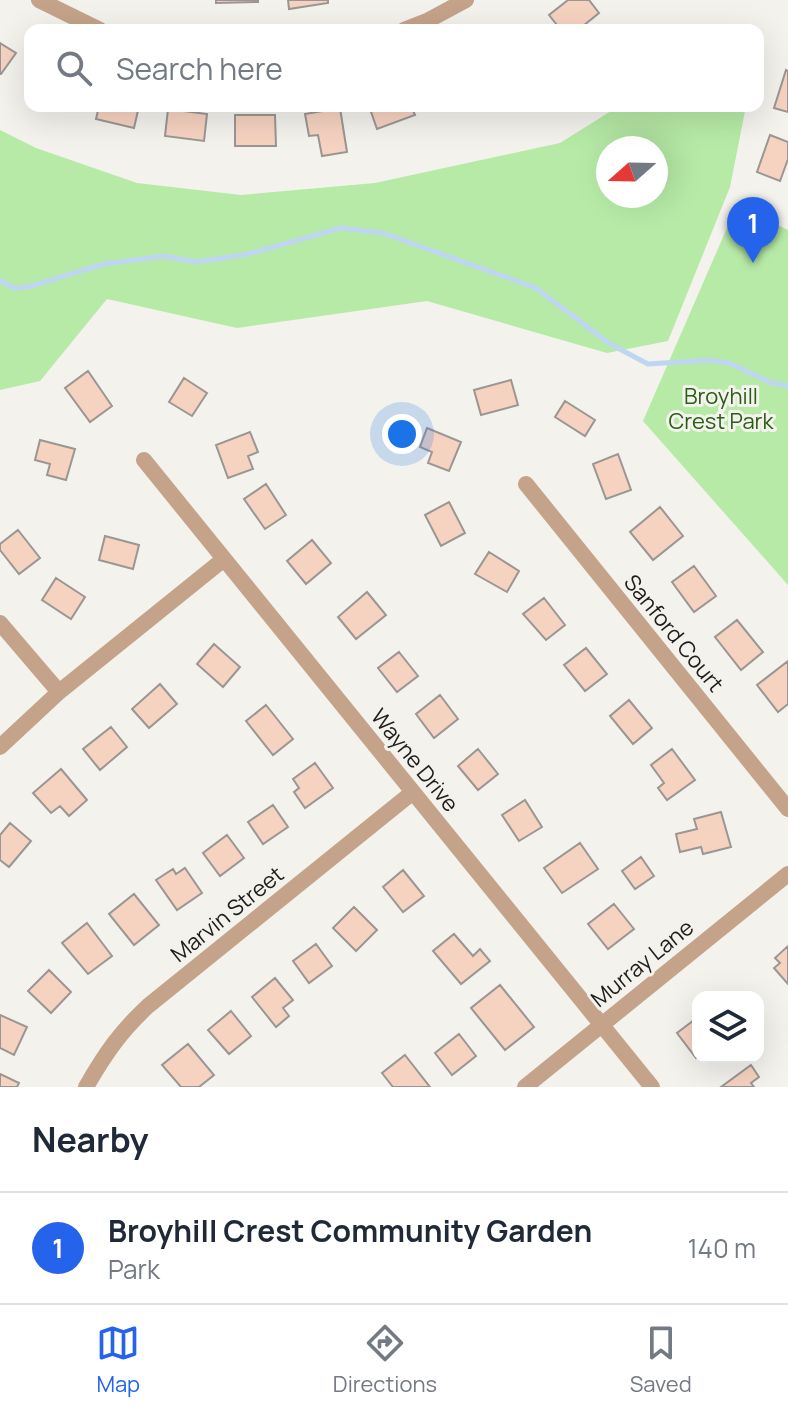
<!DOCTYPE html>
<style>
body{margin:0;font-family:Manrope,sans-serif;background:#f6f6f7;color:#1f2937}
.controls{position:absolute;right:24px;bottom:24px;display:grid;overflow:hidden;border-radius:16px;box-shadow:0 8px 32px #0002}
.controls button{width:72px;height:72px;display:grid;place-items:center;padding:0;border:0;border-bottom:2px solid #e0e1e3;background:#fff;color:#1f2937;font:40px sans-serif}
.compass{position:absolute;left:596px;top:136px;width:72px;height:72px;border-radius:50%;background:#fff;box-shadow:0 8px 32px #0002;rotate:250deg}
.you{position:absolute;left:402px;top:434px;width:28px;height:28px;margin:-20px;border:6px solid #fff;border-radius:50%;background:#1a73e8;box-shadow:0 0 0 12px #1a73e833}
.badge{display:grid;place-items:center;width:52px;height:52px;border-radius:50%;background:#2563eb;color:#fff;font-size:26px;font-weight:700}
.pin{position:absolute;translate:-50% -66px;filter:drop-shadow(0 2px 4px #0008)}
.pin::after{content:'';position:absolute;top:42px;width:28px;height:24px;background:inherit;clip-path:polygon(0 0,100% 0,50% 100%)}
.list{margin:0;padding:0;list-style:none}
h2{display:flex;justify-content:space-between;align-items:center;height:104px;margin:0;padding:0 32px;font-size:34px}
h2 small{font-size:26px;font-weight:400;color:#747a83}
.list li{display:grid;grid-template-columns:52px 1fr auto;gap:24px;align-items:center;box-sizing:border-box;height:112px;padding:0 32px;border-top:2px solid #e0e1e3}
.list b{display:block;font-size:30px;white-space:nowrap}
.list p{margin:0;font-size:26px;white-space:nowrap;color:#747a83}
.list em{font-size:26px;font-style:normal;color:#747a83}
.icon{flex:none;width:44px;height:44px;fill:none;stroke:currentColor;stroke-width:2;stroke-linecap:round;stroke-linejoin:round}
.map{position:relative;flex:none;width:788px;height:1087px;overflow:hidden}
.search{position:absolute;background:#fff;box-shadow:0 8px 32px #0002;left:24px;right:24px;top:24px;height:88px;display:flex;align-items:center;gap:20px;box-sizing:border-box;padding:0 28px;border-radius:16px;color:#747a83;font-size:30px}
.sheet{height:216px;background:#fff}
nav{display:flex;justify-content:space-around;align-items:center;box-sizing:border-box;height:112px;border-top:2px solid #e0e1e3;background:#fff;font-size:22px;color:#747a83}
nav a{display:grid;justify-items:center;gap:4px}
nav .on{color:#2563eb}
.map>svg:first-child{display:block}
.green{fill:#b6eaa6;fill-rule:evenodd}
.lines{fill:none;stroke-linecap:round;stroke-linejoin:round}
.stream{stroke:#bed6f2;stroke-width:5}
.building{fill:#f6d2c1;stroke:#9b9693;stroke-width:2}
.minor{stroke:#c5a38a;stroke-width:16}
.labels{text-anchor:middle;stroke-width:6;stroke-linejoin:round;paint-order:stroke}
.park-label{font-size:22px;fill:#295e15;stroke:#f3f2ed}
.street-label{font-size:22px;fill:#1e1d1c;stroke:#f3f2ed}
</style>
<div class="map">
<svg width="788" height="1087" viewBox="0 0 788 1087">
<rect width="100%" height="100%" fill="#f3f2ed"/>
<path class="green" d="M619 106H746L730 187 668 341 607 353 427 301 237 328 107 299 40 381 0 390V130L36 148 137 183 241 195 375 183 560 143ZM656 148V196H608V148Z
M737 205 788 230V585L643 421Z"/>
<g class="lines">
<path class="stream" d="M0 280 14 288 28 287 104 264 164 256 197 262 248 254 341 228 383 233 536 288 610 344 648 364 710 360 729 363 772 383 788 386"/>
</g>
<path class="building" d="M216 0H258V2L216 3Z
M288 0H328V3L289 9Z
M568 0H589L599 13 578 30H561L549 15Z
M0 43 16 53 1 74H0Z
M786 70 788 71V112L774 108Z
M99 106H139L134 128 96 119Z
M369 106H411L415 115 377 129Z
M340 108 347 152 322 156 318 135 309 136 305 114Z
M168 109 207 114 204 141 165 136Z
M235 115H275L276 146H235Z
M770 135 788 142V159L780 181 757 172Z
M88 371 112 406 90 422 65 388Z
M184 378 207 393 192 416 169 402Z
M511 380 518 405 481 415 474 390Z
M565 401 595 420 585 436 555 417Z
M427 428 461 442 449 471 428 463 432 452 420 447Z
M250 432 258 452 248 456 253 469 228 478 216 445Z
M40 440 75 449 66 480 47 475 50 464 35 460Z
M618 454 631 490 606 499 593 464Z
M266 484 286 515 265 529 244 499Z
M449 502 465 533 441 546 425 515Z
M660 507 683 536 653 560 630 532Z
M18 530 40 558 19 574 0 550V544Z
M105 536 139 545 133 569 99 560Z
M312 540 331 563 306 584 287 561Z
M489 552 519 571 507 592 475 574Z
M694 566 716 596 694 612 672 582Z
M56 578 85 597 71 619 42 600Z
M367 592 386 615 356 639 338 617Z
M544 598 565 625 546 640 523 614Z
M737 620 763 652 741 670 715 637Z
M214 644 240 667 223 687 197 664Z
M586 648 607 674 585 691 564 665Z
M399 652 418 676 397 692 378 668Z
M788 661V704L778 712 757 685Z
M160 684 177 704 149 728 132 709Z
M440 695 458 719 434 738 416 714Z
M629 700 652 728 633 744 610 716Z
M266 705 293 739 273 755 246 721Z
M111 727 127 747 100 770 83 749Z
M478 749 498 774 478 790 458 766Z
M672 749 695 780 667 800 658 788 664 783 651 765Z
M315 763 333 788 305 808 294 792 299 788 293 779Z
M61 769 87 800 69 816 60 806 51 813 33 793Z
M525 800 542 827 519 841 502 815Z
M273 805 288 827 263 844 248 822Z
M721 812 731 847 703 854 701 847 680 852 676 834 697 829 694 819Z
M10 823 31 841 9 867 0 860V835Z
M227 835 244 858 220 876 203 853Z
M580 843 598 869 562 893 544 868Z
M641 857 654 876 635 889 622 871Z
M185 868 202 893 177 910 156 880 173 869 176 874Z
M403 870 424 896 403 912 383 887Z
M134 894 159 925 134 945 109 914Z
M614 904 634 929 608 949 588 924Z
M354 907 377 930 356 951 333 928Z
M87 923 112 956 88 974 62 943Z
M454 934 473 956 480 949 490 961 461 984 433 951Z
M316 944 332 966 309 983 293 961Z
M788 946V984L774 968 780 963 775 958Z
M49 970 71 992 51 1013 28 991Z
M275 978 293 1000 283 1008 289 1016 276 1027 252 997Z
M500 985 534 1027 505 1050 471 1008Z
M231 1011 251 1036 229 1054 208 1030Z
M0 1015 27 1027 14 1055 0 1048Z
M698 1017V1056L696 1058 677 1033Z
M459 1034 476 1056 452 1075 435 1053Z
M188 1044 214 1075 199 1087H181L162 1065Z
M405 1055 430 1087H393L382 1073Z
M751 1065 759 1077 751 1083 754 1087H721Z
M0 1074 19 1083 17 1087H0Z"/>
<g class="lines">
<path class="minor" d="M39 0 100 30
M404 30 427 21 466 0
M144 460 652 1087
M526 484 788 809
M0 623 59 692
M0 747 59 692 224 559
M86 1087C105 1054 120 1032 148 1006L413 792
M525 1087 788 874"/>
</g>
<g class="labels">
<g class="park-label">
<text x="721" y="404">Broyhill<tspan x="721" dy="25">Crest Park</tspan></text>
</g>
<g class="street-label">
<text transform="translate(674 633) rotate(51)" y="8">Sanford Court</text>
<text transform="translate(415 760) rotate(51)" y="8">Wayne Drive</text>
<text transform="translate(227 914) rotate(-39)" y="8">Marvin Street</text>
<text transform="translate(642 963) rotate(-39)" y="8">Murray Lane</text>
</g>
</g>
</svg>
<div class="controls">
<button><svg class="icon" aria-label="layers" viewBox="0 0 24 24"><path d="M12 4l9 5-9 5-9-5zM3 14l9 5 9-5"/></svg></button>
</div>
<svg class="compass" viewBox="-18 -18 36 36"><path d="M0-13l5 13h-10z" fill="#e53935"/><path d="M0 13l5-13h-10z" fill="#747a83"/></svg>
<div class="you"></div>
<div class="pin badge" style="left:753px;top:263px">1</div>
<div class="search"><svg class="icon" aria-label="search" viewBox="0 0 24 24"><circle cx="10" cy="10" r="6"/><path d="M15 15l6 6"/></svg>Search here</div>
</div>
<section class="sheet">
<h2>Nearby<small></small></h2>
<ul class="list">
<li><span class="badge">1</span><div><b>Broyhill Crest Community Garden</b><p>Park</p></div><em>140 m</em></li>
</ul>
</section>
<nav>
<a class="on"><svg class="icon" aria-label="map" viewBox="0 0 24 24"><path d="M3 6l6-2 6 2 6-2v14l-6 2-6-2-6 2zM9 4v14M15 6v14"/></svg>Map</a>
<a><svg class="icon" aria-label="directions" viewBox="0 0 24 24"><path d="M12 3l9 9-9 9-9-9zM9 14v-3h6M13 9l2 2-2 2"/></svg>Directions</a>
<a><svg class="icon" aria-label="saved" viewBox="0 0 24 24"><path d="M7 4h10v16l-5-4-5 4z"/></svg>Saved</a>
</nav>
